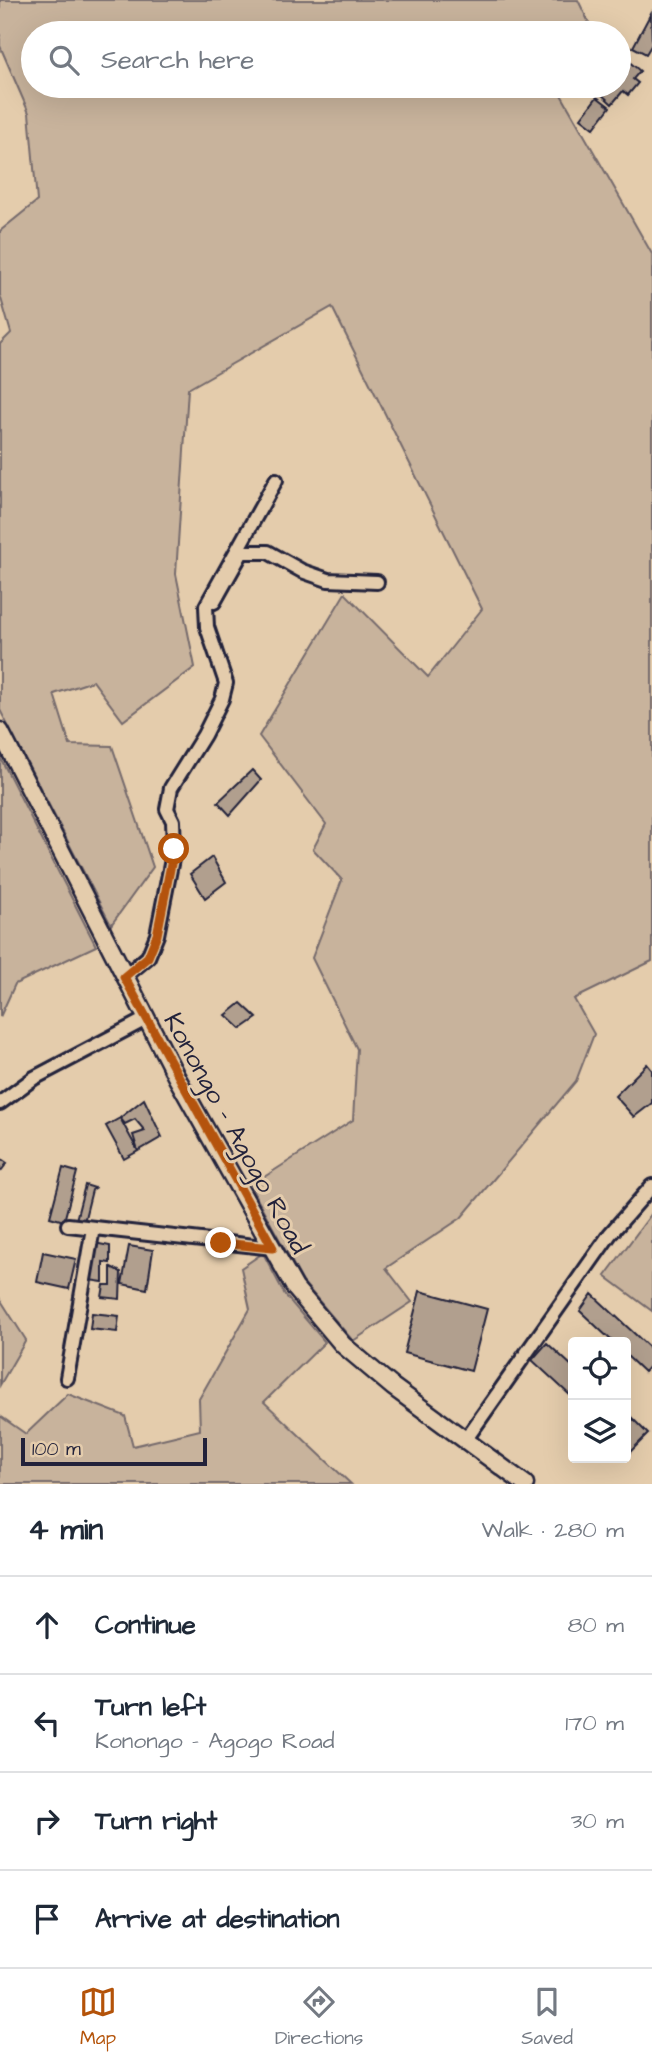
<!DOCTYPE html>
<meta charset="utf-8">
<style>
body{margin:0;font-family:"Architects Daughter",sans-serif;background:#f6f6f7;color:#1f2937}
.controls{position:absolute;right:21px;bottom:21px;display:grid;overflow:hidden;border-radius:7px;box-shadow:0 7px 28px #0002}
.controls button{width:63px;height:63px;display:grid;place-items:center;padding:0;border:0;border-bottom:2px solid #e0e1e3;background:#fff;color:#1f2937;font:35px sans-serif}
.scale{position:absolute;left:21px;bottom:18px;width:186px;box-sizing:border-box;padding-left:7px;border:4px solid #22223b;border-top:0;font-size:19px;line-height:24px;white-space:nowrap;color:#22223b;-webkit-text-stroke:5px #e4ccac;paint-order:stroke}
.stop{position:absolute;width:21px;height:21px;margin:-16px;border:5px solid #b45309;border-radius:50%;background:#fff}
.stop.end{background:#b45309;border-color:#fff;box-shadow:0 2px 7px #0008}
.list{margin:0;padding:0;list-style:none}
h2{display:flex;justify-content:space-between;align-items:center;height:91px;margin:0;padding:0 28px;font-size:30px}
h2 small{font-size:23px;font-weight:400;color:#747a83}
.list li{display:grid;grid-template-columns:46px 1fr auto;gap:21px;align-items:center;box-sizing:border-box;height:98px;padding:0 28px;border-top:2px solid #e0e1e3}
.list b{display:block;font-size:26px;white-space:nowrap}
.list p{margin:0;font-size:23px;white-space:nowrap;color:#747a83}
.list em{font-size:23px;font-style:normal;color:#747a83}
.icon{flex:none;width:38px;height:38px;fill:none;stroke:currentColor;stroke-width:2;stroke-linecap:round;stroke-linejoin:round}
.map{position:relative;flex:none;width:652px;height:1484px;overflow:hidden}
.search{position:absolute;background:#fff;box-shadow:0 7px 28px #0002;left:21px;right:21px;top:21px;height:77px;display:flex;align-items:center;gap:18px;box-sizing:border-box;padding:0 24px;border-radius:38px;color:#747a83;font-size:26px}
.sheet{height:483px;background:#fff}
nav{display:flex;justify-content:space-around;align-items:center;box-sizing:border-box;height:98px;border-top:2px solid #e0e1e3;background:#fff;font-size:19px;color:#747a83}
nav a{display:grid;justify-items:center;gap:4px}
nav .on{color:#b45309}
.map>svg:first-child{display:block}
.green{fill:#c8b39c;stroke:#756a6c;stroke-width:2}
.building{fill:#b19f8e;stroke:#22223b;stroke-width:2}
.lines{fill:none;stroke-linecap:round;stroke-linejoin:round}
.minor-casing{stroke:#22223b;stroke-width:18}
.major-casing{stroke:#22223b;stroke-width:21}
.minor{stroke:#e4ccac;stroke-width:12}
.major{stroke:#e4ccac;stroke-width:16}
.route{stroke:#b45309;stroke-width:9}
.labels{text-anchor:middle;stroke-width:6;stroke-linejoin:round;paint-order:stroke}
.street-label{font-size:26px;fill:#22223b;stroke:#e4ccac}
</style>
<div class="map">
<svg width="652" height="1484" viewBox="0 0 652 1484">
<rect width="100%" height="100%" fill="#e4ccac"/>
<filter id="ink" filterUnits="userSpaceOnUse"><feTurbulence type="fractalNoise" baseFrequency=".0143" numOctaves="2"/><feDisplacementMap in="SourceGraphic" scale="14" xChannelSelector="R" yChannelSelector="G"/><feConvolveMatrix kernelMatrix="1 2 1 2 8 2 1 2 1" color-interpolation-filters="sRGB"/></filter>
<g filter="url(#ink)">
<path class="green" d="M0 0H578L594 33H33V86H562L559 91 652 254V961L574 999 594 1034 576 1081 461 1218 386 1268 412 1302 353 1341 303 1282 250 1186 353 1120 357 1049 312 958 342 880 313 849 326 824 259 736 345 593 428 677 482 609 332 307 188 389 176 574 195 667 123 721 93 681 54 694 70 745 112 746 153 867 111 925 0 710V344L11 333 0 295V231L37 201 29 113 0 46Z
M0 757 96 946 15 984 0 1017Z
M652 1213V1311L605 1276Z
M263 1253 285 1295 325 1342 264 1402 351 1484H0V1416L26 1434 68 1394 125 1416 133 1446 200 1430 199 1399 250 1309 241 1268Z
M0 1299 26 1340 0 1385Z"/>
<path class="building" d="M651 13 652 44 646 54 633 47Z
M626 59 640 71 633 79 638 83 628 95 623 91 612 104 599 92 604 86H619V68Z
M597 97 610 107 594 128 581 118Z
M252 770 261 780 230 815 218 802Z
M212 857 226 882 205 898 190 874Z
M241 1003 257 1018 241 1029 226 1015Z
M647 1064 652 1070V1103L634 1117 615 1096Z
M144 1099 162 1137 138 1151 133 1135 145 1131 135 1119 125 1124 120 1118Z
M120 1118 138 1151 124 1159 106 1126Z
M0 1158 7 1163 1 1171 0 1170Z
M63 1168 77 1172 64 1221 50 1217Z
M85 1185 95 1188 92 1190 84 1222 76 1220Z
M94 1243 110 1246V1263L103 1262V1282L89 1280Z
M129 1246 153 1250 147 1289 122 1284Z
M43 1252 76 1259 69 1289 37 1282Z
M111 1267 121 1272 120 1299 102 1297 104 1285H111Z
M420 1291 487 1309 471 1371 404 1353Z
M592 1294 652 1350V1363L644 1372 626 1355V1342H613L580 1311Z
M92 1313 119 1316 117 1332 90 1329Z
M547 1343 573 1367V1398L532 1360Z
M626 1412 648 1434 626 1456Z"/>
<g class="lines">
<defs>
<path id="minor" d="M214 602 242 552H268L302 571 328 580 377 582
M124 977 148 957 157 935 174 849 173 821 167 809 171 788 204 735 222 699 226 683 207 627 206 606 276 480
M0 1103 34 1078 146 1019
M68 1225 273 1248
M67 1378 93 1228
M466 1439 610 1234 652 1186"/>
<path id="major" d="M0 731 177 1078 295 1288 343 1345 393 1387 525 1484"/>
</defs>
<use href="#minor" class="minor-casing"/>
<use href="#major" class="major-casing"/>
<use href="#minor" class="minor"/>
<use href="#major" class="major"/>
</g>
</g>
<g class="lines" filter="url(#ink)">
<path class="route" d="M174 849 157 935 148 957 124 977 273 1248 221 1243"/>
</g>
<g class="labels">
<g class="street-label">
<text transform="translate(237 1133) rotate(61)" y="9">Konongo - Agogo Road</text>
</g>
</g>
</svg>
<div class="controls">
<button><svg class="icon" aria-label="locate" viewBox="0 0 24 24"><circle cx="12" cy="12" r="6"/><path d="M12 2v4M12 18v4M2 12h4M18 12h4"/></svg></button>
<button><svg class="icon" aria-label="layers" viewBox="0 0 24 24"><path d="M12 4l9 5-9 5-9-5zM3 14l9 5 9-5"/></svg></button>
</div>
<div class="scale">100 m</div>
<div class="stop" style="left:174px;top:849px"></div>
<div class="stop end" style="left:221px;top:1243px"></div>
<div class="search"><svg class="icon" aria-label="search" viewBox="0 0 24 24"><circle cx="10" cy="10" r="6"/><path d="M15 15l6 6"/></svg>Search here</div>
</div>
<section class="sheet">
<h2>4 min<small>Walk · 280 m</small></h2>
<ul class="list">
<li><svg class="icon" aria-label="ahead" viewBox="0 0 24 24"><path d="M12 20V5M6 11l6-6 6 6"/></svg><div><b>Continue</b></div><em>80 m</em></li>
<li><svg class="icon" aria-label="left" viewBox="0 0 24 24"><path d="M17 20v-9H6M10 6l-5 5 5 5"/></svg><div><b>Turn left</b><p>Konongo - Agogo Road</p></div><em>170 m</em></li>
<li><svg class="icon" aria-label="right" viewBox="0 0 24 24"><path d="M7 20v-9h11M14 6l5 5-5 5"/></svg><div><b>Turn right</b></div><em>30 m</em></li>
<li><svg class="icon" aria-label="arrive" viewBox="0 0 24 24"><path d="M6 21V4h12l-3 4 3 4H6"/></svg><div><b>Arrive at destination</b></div></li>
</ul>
</section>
<nav>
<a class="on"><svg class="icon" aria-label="map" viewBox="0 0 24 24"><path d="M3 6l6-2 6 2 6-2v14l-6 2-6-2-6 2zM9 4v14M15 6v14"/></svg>Map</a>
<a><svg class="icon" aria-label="directions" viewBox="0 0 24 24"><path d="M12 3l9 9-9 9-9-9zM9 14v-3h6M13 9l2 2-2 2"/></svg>Directions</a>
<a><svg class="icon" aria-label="saved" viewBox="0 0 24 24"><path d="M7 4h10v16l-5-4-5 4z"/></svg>Saved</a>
</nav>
